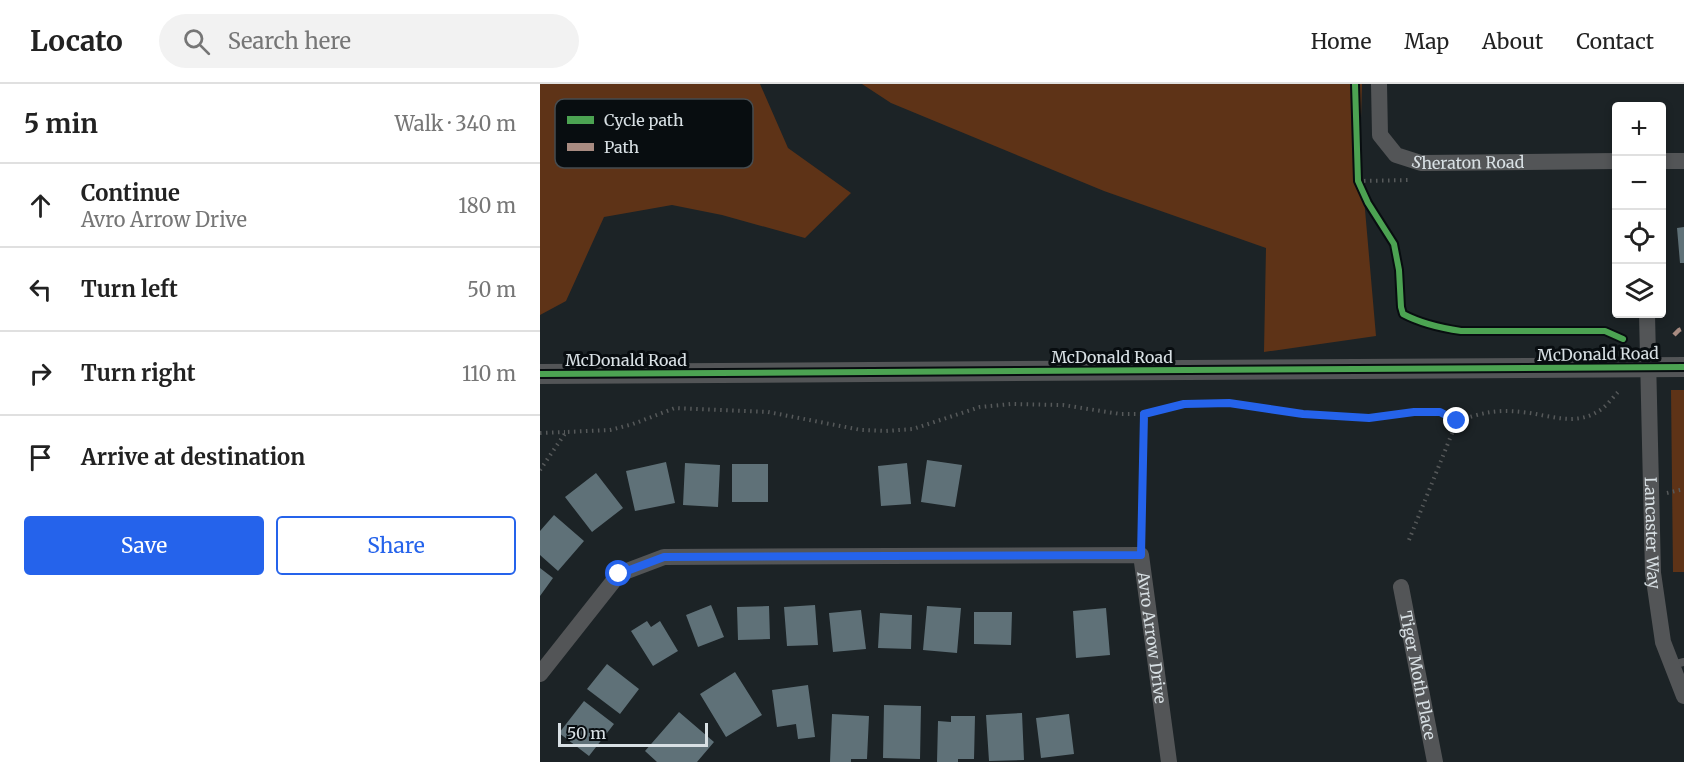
<!DOCTYPE html>
<meta charset="utf-8">
<style>
body{margin:0;font-family:Merriweather,serif;background:#f2f2f2;color:#222}
.controls{position:absolute;right:18px;top:18px;display:grid;overflow:hidden;border-radius:6px;box-shadow:0 3px 9px #0003}
.controls button{width:54px;height:54px;display:grid;place-items:center;padding:0;border:0;border-bottom:2px solid #e0e0e0;background:#fff;color:#222;font:30px sans-serif}
.scale{position:absolute;left:18px;bottom:15px;width:150px;box-sizing:border-box;padding-left:6px;border:3px solid #d8e0e4;border-top:0;font-size:16px;line-height:21px;white-space:nowrap;color:#d8e0e4;-webkit-text-stroke:4px #080d10;paint-order:stroke}
.stop{position:absolute;width:18px;height:18px;margin:-14px;border:4px solid #2563eb;border-radius:50%;background:#fff}
.stop.end{background:#2563eb;border-color:#fff;box-shadow:0 2px 6px #0008}
.list{margin:0;padding:0;list-style:none}
h2{display:flex;justify-content:space-between;align-items:center;height:78px;margin:0;padding:0 24px;font-size:26px}
h2 small{font-size:20px;font-weight:400;color:#767676}
.list li{display:grid;grid-template-columns:39px 1fr auto;gap:18px;align-items:center;box-sizing:border-box;height:84px;padding:0 24px;border-top:2px solid #e0e0e0}
.list b{display:block;font-size:22px;white-space:nowrap}
.list p{margin:0;font-size:20px;white-space:nowrap;color:#767676}
.list em{font-size:20px;font-style:normal;color:#767676}
.actions{display:flex;gap:12px;padding:18px 24px}
.actions a{flex:1;padding:14px 0;border:2px solid #2563eb;border-radius:6px;text-align:center;font-size:21px;color:#2563eb}
.actions .main{background:#2563eb;color:#fff}
.icon{flex:none;width:33px;height:33px;fill:none;stroke:currentColor;stroke-width:2;stroke-linecap:round;stroke-linejoin:round}
.map{position:relative;flex:none;width:1144px;height:678px;overflow:hidden}
header{display:flex;align-items:center;gap:36px;box-sizing:border-box;height:84px;padding:0 30px;background:#fff;border-bottom:2px solid #e0e0e0}
header strong{font-size:28px}
nav{display:flex;gap:33px;margin-inline-start:auto;font-size:21px}
.search{width:420px;height:54px;background:#f2f2f2;display:flex;align-items:center;gap:15px;box-sizing:border-box;padding:0 21px;border-radius:33px;color:#767676;font-size:22px}
main{display:flex}
aside{flex:1;background:#fff}
.map>svg:first-child{display:block}
.green{fill:#5e3317}
.building{fill:#5f7178}
.lines{fill:none;stroke-linecap:round;stroke-linejoin:round}
.path{stroke:#56595a;stroke-width:4;stroke-dasharray:1.5 4.5;stroke-linecap:butt}
.service{stroke:#535557;stroke-width:8}
.minor{stroke:#535557;stroke-width:16}
.tertiary{stroke:#535557;stroke-width:20}
.quiet{stroke:#a88b81;stroke-width:4.5;stroke-dasharray:9 4.5;stroke-linecap:butt}
.cycleway-casing{stroke:#080d10;stroke-width:10}
.cycleway{stroke:#4ca352;stroke-width:6}
.route{stroke:#2563eb;stroke-width:8}
.labels{text-anchor:middle;stroke-width:6;stroke-linejoin:round;paint-order:stroke}
.street-label{font-size:16px;fill:#d8e0e4;stroke:#080d10}
.key{fill:#080d10;stroke:#464c50;stroke-width:1.5}
.key-label{font-size:16px;fill:#d8e0e4}
</style>
<header>
<strong>Locato</strong>
<div class="search"><svg class="icon" aria-label="search" viewBox="0 0 24 24"><circle cx="10" cy="10" r="6"/><path d="M15 15l6 6"/></svg>Search here</div>
<nav><a>Home</a><a>Map</a><a>About</a><a>Contact</a></nav>
</header>
<main>
<aside>
<h2>5 min<small>Walk · 340 m</small></h2>
<ul class="list">
<li><svg class="icon" aria-label="ahead" viewBox="0 0 24 24"><path d="M12 20V5M6 11l6-6 6 6"/></svg><div><b>Continue</b><p>Avro Arrow Drive</p></div><em>180 m</em></li>
<li><svg class="icon" aria-label="left" viewBox="0 0 24 24"><path d="M17 20v-9H6M10 6l-5 5 5 5"/></svg><div><b>Turn left</b></div><em>50 m</em></li>
<li><svg class="icon" aria-label="right" viewBox="0 0 24 24"><path d="M7 20v-9h11M14 6l5 5-5 5"/></svg><div><b>Turn right</b></div><em>110 m</em></li>
<li><svg class="icon" aria-label="arrive" viewBox="0 0 24 24"><path d="M6 21V4h12l-3 4 3 4H6"/></svg><div><b>Arrive at destination</b></div></li>
</ul>
<div class="actions"><a class="main">Save</a><a>Share</a></div>
</aside>
<div class="map">
<svg width="1144" height="678" viewBox="0 0 1144 678">
<rect width="100%" height="100%" fill="#1c2326"/>
<path class="green" d="M0 0H220L248 64 311 109 265 154 182 131 132 121 64 133 26 217 0 231Z
M322 0H822L820 68 836 252 724 268 726 164 564 107 351 19Z
M1131 306H1144V488H1133Z"/>
<path class="building" d="M1144 143V179H1140L1137 144Z
M387 376 422 381 415 423 381 418Z
M126 378 135 419 95 427 86 387Z
M145 379 180 381 178 423 143 421Z
M367 379 371 420 341 422 338 382Z
M192 380H228V418H192Z
M56 389 83 424 52 448 25 413Z
M14 431 44 457 18 487 0 471V447Z
M0 484 13 494 0 512Z
M171 521 184 553 158 563 146 531Z
M275 521 278 561 247 562 244 523Z
M229 522 230 555 198 556 197 523Z
M387 522 421 524 417 569 383 566Z
M566 524 570 571 536 574 533 527Z
M321 526 326 565 293 568 289 529Z
M434 528H472L471 561 434 560Z
M340 529 372 531 371 565 338 564Z
M107 537 111 543 120 537 138 567 113 582 91 547Z
M67 580 99 605 80 630 47 605Z
M195 588 222 631 186 653 160 610Z
M268 601 275 653 258 655 256 640 237 643 232 606Z
M44 617 74 640 49 672 19 649Z
M344 621 381 622 380 675 343 674Z
M139 628 174 658 157 678H117L105 667Z
M482 629 484 676 449 677 446 631Z
M292 630 329 632 327 675H311V678H290Z
M529 630 534 670 501 674 496 634Z
M411 632H435L434 675H418V678H397L398 637 411 638Z"/>
<g class="lines">
<path class="path" d="M818 97 871 96
M0 349 25 348
M0 386 26 348 70 346 93 340 135 324 228 328 321 346 346 347 373 345 440 323 471 320 523 321 580 330H604L644 320 689 319 763 330 829 334 874 328H900L917 337C942 329 956 325 982 328 1011 331 1037 344 1063 324 1069 319 1074 312 1079 307
M1127 409 1144 405
M601 455 604 330
M869 456 917 337"/>
<path class="service" d="M1132 581 1144 578"/>
<g class="minor">
<path id="s1" d="M839 0 840 51 856 71 881 79 1076 77"/>
<path d="M1122 77H1144"/>
<path id="s2" d="M1107 230 1113 489 1123 558 1144 612"/>
<path id="s3" d="M861 503 895 678"/>
<path id="s4" d="M0 590 79 490 124 473 601 471 629 678"/>
</g>
<path class="tertiary" d="M0 290 1144 283"/>
<path class="quiet" d="M1134 251 1139 246 1144 244"/>
<defs>
<path id="cycleway" d="M815 0 818 97 828 119 854 160 859 186 861 223 863 230C882 240 900 244 921 247H1065L1083 255
M0 290 1144 283"/>
</defs>
<use href="#cycleway" class="cycleway-casing"/>
<use href="#cycleway" class="cycleway"/>
</g>
<g class="lines">
<path class="route" d="M79 490 124 473 601 471 604 330 644 320 689 319 763 330 829 334 874 328H900L917 337"/>
</g>
<g class="labels">
<g class="street-label">
<text dy="6" stroke="none"><textPath href="#s1" startOffset="150">Sheraton Road</textPath></text>
<text transform="translate(1058 270) rotate(-1)" y="6">McDonald Road</text>
<text x="572" y="279">McDonald Road</text>
<text x="86" y="282">McDonald Road</text>
<text dy="6" stroke="none"><textPath href="#s2" startOffset="219">Lancaster Way</textPath></text>
<text dy="6" stroke="none"><textPath href="#s4" startOffset="736">Avro Arrow Drive</textPath></text>
<text dy="6" stroke="none"><textPath href="#s3" startOffset="90">Tiger Moth Place</textPath></text>
</g>
</g>
<rect x="15" y="15" width="198" height="69" rx="9" class="key"/>
<rect x="27" y="32" width="27" height="8" fill="#4ca352"/>
<rect x="27" y="59" width="27" height="8" fill="#a88b81"/>
<g class="key-label">
<text x="64" y="42">Cycle path</text>
<text x="64" y="69">Path</text>
</g>
</svg>
<div class="controls">
<button>+</button>
<button>−</button>
<button><svg class="icon" aria-label="locate" viewBox="0 0 24 24"><circle cx="12" cy="12" r="6"/><path d="M12 2v4M12 18v4M2 12h4M18 12h4"/></svg></button>
<button><svg class="icon" aria-label="layers" viewBox="0 0 24 24"><path d="M12 4l9 5-9 5-9-5zM3 14l9 5 9-5"/></svg></button>
</div>
<div class="scale">50 m</div>
<div class="stop" style="left:79px;top:490px"></div>
<div class="stop end" style="left:917px;top:337px"></div>
</div>
</main>
